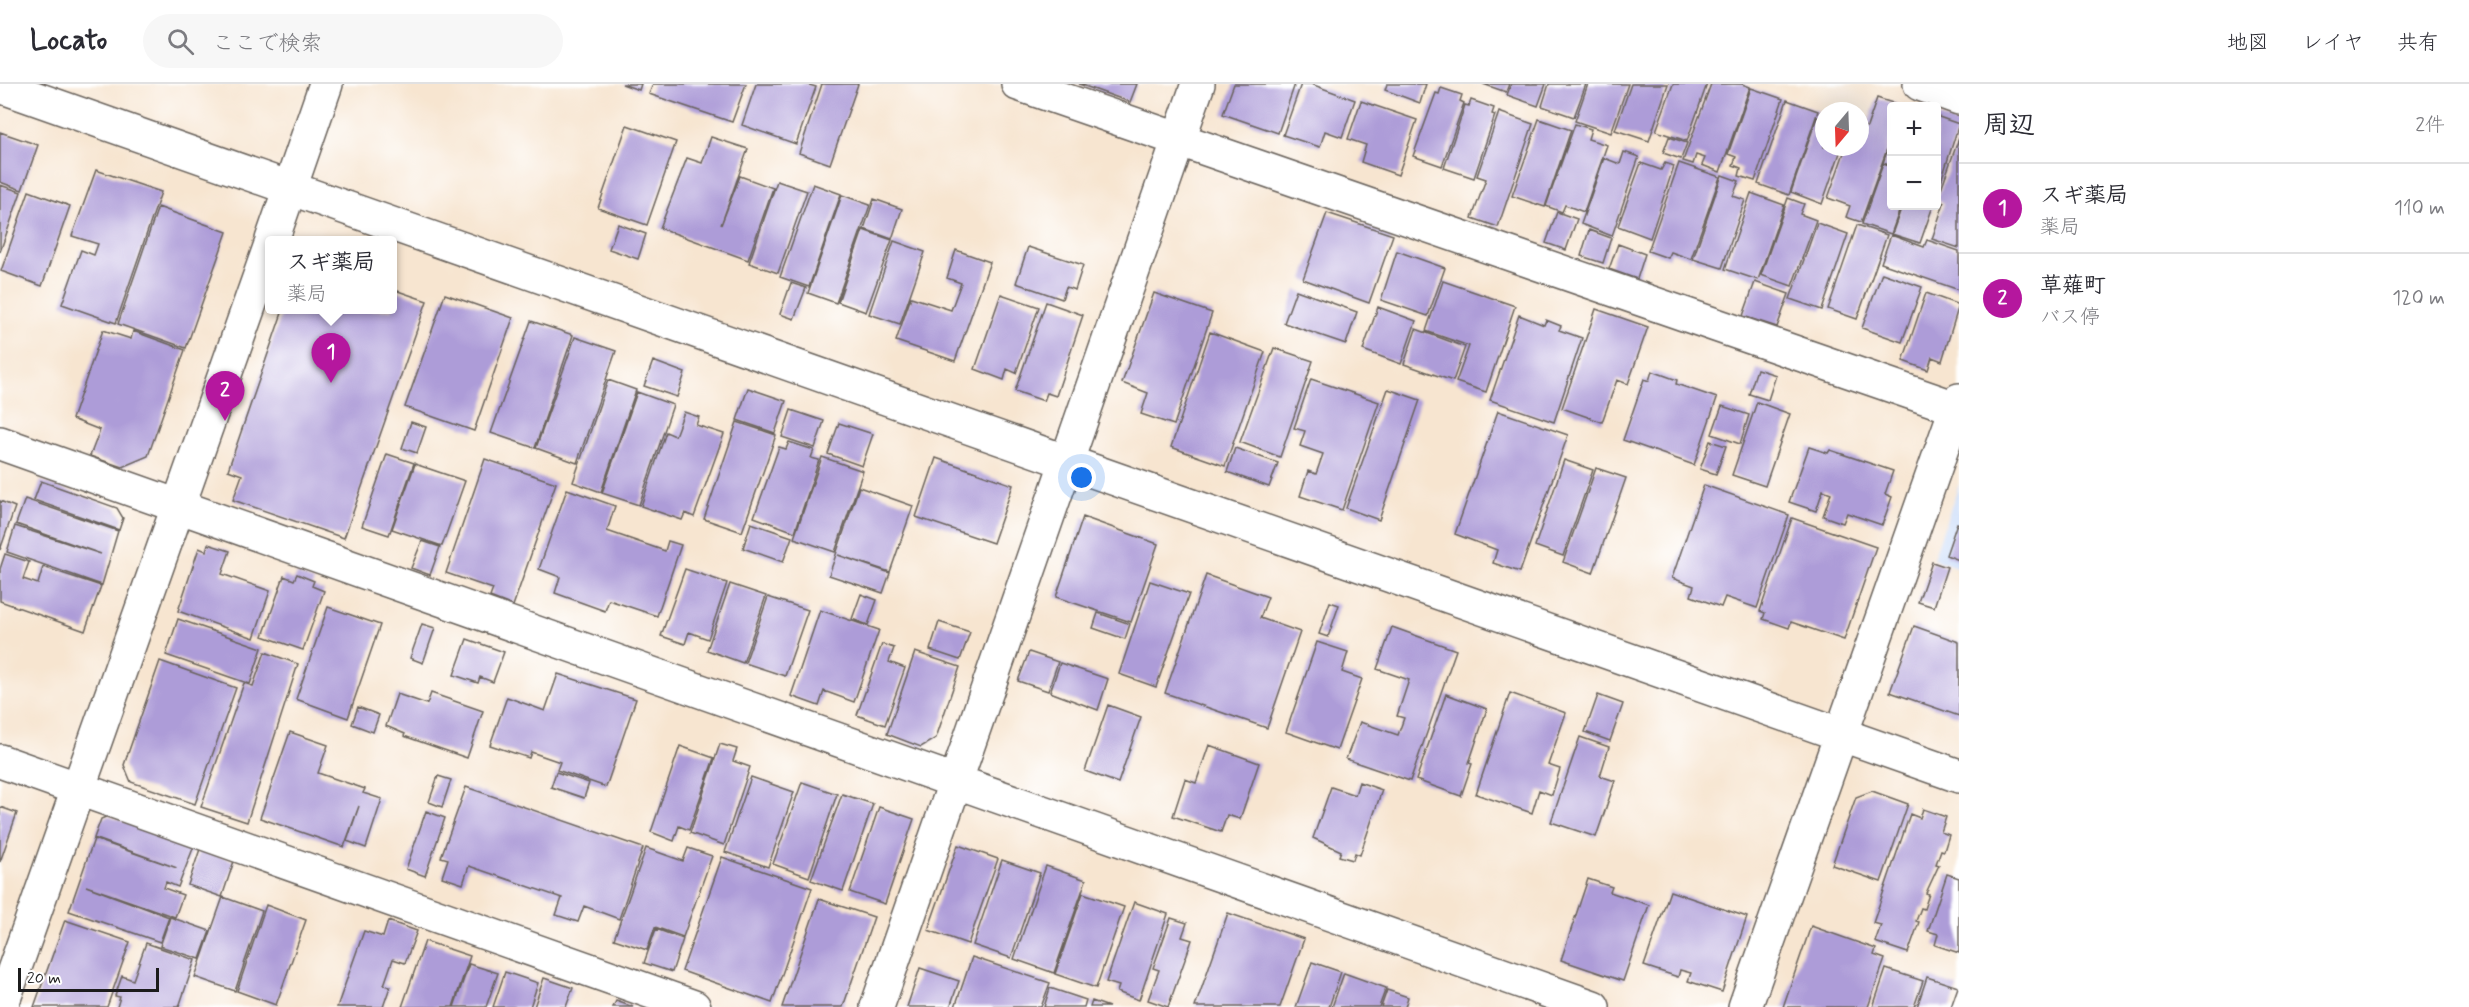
<!DOCTYPE html>
<html lang="ja">
<meta charset="utf-8">
<style>
body{margin:0;font-family:Mynerve,"Klee One",sans-serif;background:#f7f7f7;color:#2b2b33}
.controls{position:absolute;right:18px;top:18px;display:grid;overflow:hidden;border-radius:6px;box-shadow:0 6px 24px #0002}
.controls button{width:54px;height:54px;display:grid;place-items:center;padding:0;border:0;border-bottom:2px solid #e1e1e2;background:#fff;color:#2b2b33;font:30px sans-serif}
.compass{position:absolute;left:1815px;top:18px;width:54px;height:54px;border-radius:50%;background:#fff;box-shadow:0 6px 24px #0002;rotate:199deg}
.scale{position:absolute;left:18px;bottom:15px;width:141px;box-sizing:border-box;padding-left:6px;border:3px solid #1c1c1c;border-top:0;font-size:16px;line-height:21px;white-space:nowrap;color:#1c1c1c;-webkit-text-stroke:4px #fff;paint-order:stroke}
.you{position:absolute;left:1082px;top:394px;width:21px;height:21px;margin:-15px;border:4px solid #fff;border-radius:50%;background:#1a73e8;box-shadow:0 0 0 9px #1a73e833}
.badge{display:grid;place-items:center;width:39px;height:39px;border-radius:50%;background:#b5179e;color:#fff;font-size:20px;font-weight:700}
.pin{position:absolute;translate:-50% -50px;filter:drop-shadow(0 2px 3px #0008)}
.pin::after{content:'';position:absolute;top:32px;width:21px;height:18px;background:inherit;clip-path:polygon(0 0,100% 0,50% 100%)}
.popup{position:absolute;left:265px;top:152px;width:132px;height:78px;box-sizing:border-box;display:grid;place-content:center;border-radius:6px;background:#fff;filter:drop-shadow(0 2px 4px #0005);font-size:20px;white-space:nowrap;color:#7c7c81}
.popup b{font-size:22px;color:#2b2b33}
.popup::after{content:'';position:absolute;left:50%;top:100%;margin-left:-12px;border:12px solid transparent;border-top-color:#fff}
.list{margin:0;padding:0;list-style:none}
h2{display:flex;justify-content:space-between;align-items:center;height:78px;margin:0;padding:0 24px;font-size:26px}
h2 small{font-size:20px;font-weight:400;color:#7c7c81}
.list li{display:grid;grid-template-columns:39px 1fr auto;gap:18px;align-items:center;box-sizing:border-box;height:90px;padding:0 24px;border-top:2px solid #e1e1e2}
.list b{display:block;font-size:22px;white-space:nowrap}
.list p{margin:0;font-size:20px;white-space:nowrap;color:#7c7c81}
.list em{font-size:20px;font-style:normal;color:#7c7c81}
.icon{flex:none;width:33px;height:33px;fill:none;stroke:currentColor;stroke-width:2;stroke-linecap:round;stroke-linejoin:round}
.map{position:relative;flex:none;width:1959px;height:923px;overflow:hidden}
header{display:flex;align-items:center;gap:36px;box-sizing:border-box;height:84px;padding:0 30px;background:#fff;border-bottom:2px solid #e1e1e2}
header strong{font-size:28px}
nav{display:flex;gap:33px;margin-inline-start:auto;font-size:21px}
.search{width:420px;height:54px;background:#f7f7f7;display:flex;align-items:center;gap:15px;box-sizing:border-box;padding:0 21px;border-radius:33px;color:#7c7c81;font-size:22px}
main{display:flex}
aside{flex:1;background:#fff}
.map>svg:first-child{display:block}
.built{fill:#c9dcf9}
.building{fill:#ad9cd8}
.lines{fill:none;stroke-linecap:round;stroke-linejoin:round}
.minor-casing{stroke:#69625b;stroke-width:36}
.minor{stroke:#fff;stroke-width:33}
</style>
<header>
<strong>Locato</strong>
<div class="search"><svg class="icon" aria-label="search" viewBox="0 0 24 24"><circle cx="10" cy="10" r="6"/><path d="M15 15l6 6"/></svg>ここで検索</div>
<nav><a>地図</a><a>レイヤ</a><a>共有</a></nav>
</header>
<main>
<div class="map">
<svg width="1959" height="923" viewBox="0 0 1959 923">
<rect width="100%" height="100%" fill="#fff"/>
<filter id="ink" filterUnits="userSpaceOnUse"><feTurbulence type="fractalNoise" baseFrequency=".0167" numOctaves="2"/><feDisplacementMap in="SourceGraphic" scale="12" xChannelSelector="R" yChannelSelector="G"/><feConvolveMatrix kernelMatrix="1 2 1 2 8 2 1 2 1" color-interpolation-filters="sRGB"/></filter>
<filter id="wash" filterUnits="userSpaceOnUse"><feTurbulence type="fractalNoise" baseFrequency=".008" numOctaves="4" result="noise"/><feDisplacementMap in="SourceGraphic" scale="24" xChannelSelector="R" yChannelSelector="G"/><feGaussianBlur stdDeviation="1.35" result="paint"/><feColorMatrix in="noise" values="0 0 0 0 0 0 0 0 0 0 0 0 0 0 0 0 0 1.4 0 .05"/><feComposite in="paint" operator="in"/></filter>
<g filter="url(#wash)">
<rect width="100%" height="100%" fill="#f7e5d0"/>
<path class="built" d="M1959 400V484L1933 475Z"/>
<g id="blocks">
<path class="building" d="M622 0H641L639 6Z
M653 0H746L732 38 649 10Z
M756 0H806L816 3 796 60 742 41Z
M822 0H858L830 80 799 69Z
M1079 0H1137L1130 18Z
M1234 0H1295L1278 49 1223 30Z
M1301 0H1311L1355 16 1342 53 1325 47 1320 63 1283 51Z
M1387 0H1426L1420 19 1385 6Z
M1483 0H1509L1506 8Z
M1511 0H1546L1538 22 1507 11Z
M1549 0H1586L1574 33 1542 22Z
M1588 0H1628L1611 49 1575 37Z
M1631 0H1668L1649 57 1615 46Z
M1673 0H1707L1687 57 1656 47Z
M1711 0H1742L1750 3 1720 88 1702 81 1705 74 1696 71 1693 80 1683 77Z
M1441 4 1462 11 1460 17 1464 19 1442 82 1413 72 1436 9 1439 10Z
M1751 4 1783 15 1755 97 1739 92 1741 84 1733 81 1736 73 1728 70Z
M1877 14 1902 22H1892V51L1861 138 1846 133 1850 122 1828 114 1846 63H1860V41L1867 43Z
M1471 16 1494 24 1492 30 1495 31 1474 94 1444 84 1465 21 1469 22Z
M1787 16 1818 27 1789 111 1758 100Z
M1361 17 1417 36 1398 91 1361 78 1366 61 1348 55Z
M1499 28 1533 40 1498 143 1472 134 1486 95 1477 92Z
M1936 32 1959 40 1937 110H1936Z
M1817 33 1824 36V63H1842L1822 120 1791 108Z
M1539 35 1571 46 1545 123 1512 112Z
M1575 40 1591 45 1588 55 1607 61 1584 128 1565 121 1562 128 1546 122Z
M627 41 676 58 647 141 598 124Z
M0 48 38 61 22 106 0 98Z
M711 53 748 65 721 141 740 92 773 104 748 176 660 144 687 74 702 79Z
M1669 53 1687 59 1681 75 1663 69Z
M1959 54V164L1932 155 1944 119 1937 116Z
M1891 56H1892V82L1883 79Z
M1624 68 1639 73 1612 152 1581 140 1604 74 1620 80Z
M1641 79 1661 86 1665 79 1674 82 1650 154 1618 142Z
M1679 79 1720 93 1691 175 1671 168 1668 174 1648 167Z
M1883 80 1892 83V122H1901L1891 150 1862 140Z
M96 86 161 108 116 239 62 220 81 166 94 171 98 160 72 152Z
M1722 91 1739 97 1733 112 1745 116 1722 184 1693 175Z
M777 97 807 107 778 189 749 179Z
M813 100 841 110 809 203 780 193Z
M0 101 21 108 0 168Z
M29 107 70 122 42 202 1 187Z
M1751 109 1784 121 1758 196 1725 185Z
M842 111 870 121 836 219 808 209Z
M1788 114 1804 120 1800 130 1816 136 1792 202 1761 191Z
M874 115 902 125 892 155 864 145Z
M1902 122H1933L1920 159 1892 150Z
M158 123 227 148 186 264 118 240Z
M1557 128 1577 135 1566 166 1546 159Z
M1327 129 1393 151 1369 219 1303 195Z
M1817 139 1848 150 1822 226 1790 215Z
M618 140 646 150 638 175 609 165Z
M1857 141 1887 151 1857 235 1828 225Z
M863 146 892 156 866 228 838 218Z
M1589 146 1611 154 1603 179 1581 172Z
M1891 151 1924 163 1927 156 1959 167V206L1881 179Z
M894 157 925 168 900 240 869 230Z
M1618 160 1645 170 1637 195 1609 185Z
M1028 163 1083 181 1075 206 1066 203 1062 215 1016 199Z
M956 166 990 178 955 277 896 257 911 213 951 226 961 199 947 194Z
M1397 167 1445 184 1428 232 1381 216Z
M1882 189 1922 203 1902 258 1862 244Z
M1443 197 1515 222 1486 308 1456 298 1469 262 1426 247Z
M1755 198 1789 210 1777 243 1743 232Z
M791 199 806 204 794 235 780 230Z
M392 205 427 217 344 454 233 416 242 391 228 386 283 226H392Z
M1296 206 1357 228 1346 260 1284 239Z
M1154 209 1212 229 1174 341 1141 330 1148 309 1122 299Z
M1926 209 1959 221 1942 277 1932 273 1928 286 1903 277Z
M445 210 513 234 474 347 405 323Z
M1001 210 1039 223 1016 289 1007 285 1004 296 975 285Z
M1046 218 1083 231 1056 312 1047 309 1044 317 1015 307Z
M1378 223 1416 237 1401 280 1363 266Z
M1596 225 1648 243 1628 300 1617 296 1602 338 1562 324Z
M1519 231 1544 241 1546 236 1561 242 1559 246 1582 254 1554 338 1490 316Z
M531 237 573 251 535 364 491 349Z
M1416 245 1465 263 1453 297 1404 280Z
M103 246 131 255 133 247 185 266 148 372 122 383 90 372 100 346 72 335Z
M1210 248 1265 268 1225 382 1171 363Z
M575 253 616 267 577 379 536 364Z
M1274 264 1313 277 1280 373 1240 358Z
M653 277 685 289 677 313 644 302Z
M1757 285 1776 291 1768 316 1749 310Z
M1652 287 1677 296 1676 300 1717 314 1694 381 1623 356 1644 295 1649 297Z
M1311 295 1379 318 1342 426 1300 412 1308 387 1316 390 1323 370 1300 362 1305 347 1294 344Z
M608 296 636 306 601 408 573 398Z
M748 304 786 317 775 349 737 336Z
M1388 305 1420 316 1379 436 1346 424Z
M637 308 673 321 639 421 602 409Z
M1757 318 1790 330 1765 402 1732 391Z
M1722 322 1749 331 1740 360 1712 350Z
M791 326 824 337 815 364 782 353Z
M1498 327 1568 351 1520 488 1493 479 1497 466 1455 450Z
M684 328 699 333 696 341 724 350 694 433 685 429 682 436 641 422 666 348 675 352Z
M411 338 426 343 417 369 402 364Z
M737 338 776 351 742 448 704 435Z
M839 339 873 350 862 382 828 370Z
M1710 357 1726 362 1716 390 1700 385Z
M789 358 814 366 811 374 819 376 795 448 754 433 779 363 786 365Z
M1809 363 1828 369 1830 366 1893 387 1885 410 1892 413 1882 441 1847 429 1843 439 1823 432 1831 409 1823 406 1816 427 1789 418Z
M1235 364 1278 379 1269 403 1227 388Z
M387 370 414 379 389 451 362 442Z
M822 373 863 387 835 468 794 454Z
M936 374 1013 401 993 459 916 433Z
M485 375 556 399 513 522 490 513 493 505 446 489Z
M1564 376 1593 386 1563 472 1535 462Z
M415 380 465 397 442 462 392 445Z
M1596 384 1626 394 1593 489 1563 478Z
M41 397 117 424 123 434 119 446 34 416Z
M1704 401 1789 431 1757 524 1725 513 1721 523 1691 512 1694 502 1672 494Z
M859 403 913 422 890 488 838 471 890 489 883 509 829 491Z
M567 405 615 422 607 447 665 467 668 457 681 461 657 532 609 516 605 527 555 509 560 493 539 485Z
M25 415 118 447 102 501 7 468 15 442 101 470 16 440Z
M0 417 15 423 0 466Z
M1083 433 1158 460 1131 538 1056 513Z
M1792 434 1876 463 1844 556 1791 538 1789 544 1763 535 1765 529 1760 527Z
M751 439 792 453 783 478 743 464Z
M1957 439 1959 440V476L1946 471Z
M422 457 440 463 430 491 411 484Z
M208 460 230 467 222 490 270 507 254 554 178 527 199 464 206 467Z
M5 470 29 478 23 495 38 500 43 483 101 502 85 547 0 517V485Z
M1932 478 1947 483 1934 523 1918 518Z
M685 485 727 499 708 555 689 548 685 560 661 552Z
M297 490 314 497 312 502 324 507 303 566 263 552 284 492 294 496Z
M1206 491 1268 513 1260 534 1300 548 1267 644 1165 609Z
M1150 497 1189 510 1156 603 1119 590Z
M730 500 766 512 743 579 707 566Z
M861 510 877 516 868 541 852 535Z
M768 513 808 526 785 592 745 579Z
M1330 518 1339 521 1328 553 1319 550Z
M328 523 380 541 348 634 296 615Z
M820 526 879 546 854 618 824 607 819 622 791 612Z
M1098 529 1130 540 1125 555 1093 544Z
M178 535 262 564 250 600 166 571Z
M939 538 970 548 960 576 930 566Z
M422 540 435 544 423 579 410 574Z
M1914 542 1959 558V632L1890 608Z
M1392 543 1456 566 1410 697 1346 675 1360 638 1398 651 1404 634 1397 632 1409 596 1377 585Z
M467 555 504 568 493 598 480 593 478 599 454 591Z
M1317 558 1348 568 1342 588 1362 595 1337 666 1286 648Z
M882 560 894 564 889 578 905 584 885 641 857 631Z
M265 568 298 580 247 738 201 723 244 599 253 602Z
M915 568 960 583 936 654 921 663 887 650Z
M1029 568 1058 578 1048 607 1018 597Z
M160 577 236 604 195 720 131 698 124 681Z
M1060 579 1108 595 1098 626 1050 608Z
M558 590 636 615 606 703 557 686 560 678 531 668 529 674 490 661 507 613 545 627Z
M431 609 483 627 467 674 404 652 405 650 386 642 397 610 427 620Z
M1510 609 1566 629 1548 681 1560 685 1552 711 1539 706 1532 729 1476 710Z
M1446 610 1487 625 1469 679 1472 680 1461 712 1416 696Z
M1598 611 1623 620 1610 657 1585 648Z
M1108 621 1141 633 1118 699 1085 687Z
M358 623 379 631 373 648 352 640Z
M290 648 328 661 318 689 365 705 363 709 382 715 366 764 347 757 359 722 344 763 260 734Z
M1580 653 1609 663 1600 692 1615 697 1596 753 1551 738Z
M720 660 737 665 733 677 750 683 724 761 690 749Z
M1209 661 1259 679 1240 735 1227 731 1221 748 1173 732 1185 695 1196 699Z
M680 662 714 674 689 746 679 742 674 757 651 748Z
M556 688 589 699 584 714 551 703Z
M438 692 451 696 442 723 429 718Z
M751 693 794 708 768 783 725 768Z
M802 698 837 710 809 793 773 780Z
M1359 698 1382 706 1360 771 1355 769 1353 776 1339 772 1341 767 1313 754 1331 703 1355 711Z
M466 703 643 764 619 835 584 822 578 838 556 831 562 814 469 782 463 800 442 793 448 775 441 773Z
M1872 707 1908 720 1881 798 1832 781 1856 713Z
M842 710 873 720 843 807 811 796Z
M0 723 17 729 0 778Z
M879 723 914 735 885 820 850 808Z
M1923 725 1946 733 1941 748 1949 751 1944 767 1941 766 1936 780 1939 781 1926 809 1929 810 1924 825 1921 824 1916 837 1919 838 1908 869 1875 858 1881 841 1873 839 1910 730 1920 734Z
M426 727 445 734 425 792 406 785Z
M108 732 194 762 178 803 166 798 164 804 183 811 175 833 86 802 169 833 160 858 69 827 94 755 177 784 94 754 101 735Z
M958 761 998 775 968 860 928 846Z
M646 764 683 777 688 764 712 772 683 853 655 843 647 866 614 855Z
M200 765 234 777 222 813 188 801Z
M722 773 812 804 772 919 682 887Z
M1002 776 1040 789 1011 874 973 861Z
M1046 782 1086 796 1054 889 1014 875Z
M1947 790 1959 794V869L1935 861 1938 850 1928 847Z
M1588 795 1612 803 1610 808 1649 821 1623 897 1561 876Z
M1670 807 1747 833 1722 908 1688 897 1691 889 1680 886 1678 893 1644 882Z
M1083 809 1124 823 1096 904 1055 890Z
M223 813 262 827 235 907 195 893Z
M819 815 874 833 843 923H782Z
M1134 818 1168 830 1139 916 1117 908 1119 902 1106 898Z
M266 821 306 836 276 921 237 907Z
M1228 829 1304 855 1280 923H1195Z
M170 833 210 847 200 875 160 862Z
M1171 834 1187 839 1182 853 1192 856 1168 923 1148 916 1159 886 1153 884Z
M65 836 130 858 107 923H34Z
M388 837 417 847 405 879 393 875 384 901 390 903 383 923H337L364 847 383 853Z
M1811 842 1876 865 1874 871 1885 875 1868 923H1783Z
M656 845 683 855 672 888 644 879Z
M425 857 470 872 453 923H402Z
M146 859 195 876 179 923H117L120 913 115 912 122 892 133 896Z
M972 873 1050 899 1041 923H955Z
M1312 878 1341 888 1329 923H1296Z
M469 880 498 889 486 923H454Z
M920 884 959 897 950 923H907Z
M1886 885 1923 897 1914 923H1873Z
M505 888 538 899 530 923H493Z
M1344 889 1386 904 1379 923H1332Z
M1927 893 1958 903 1951 923H1917Z
M544 894 573 904 566 923H534Z
M1050 904 1086 916 1084 923H1044Z
M1387 906 1408 913 1405 923H1381Z
M616 917 633 923H613Z
M1092 917 1109 923H1090Z"/>
</g>
</g>
<g filter="url(#ink)">
<use href="#blocks" fill-opacity="0" stroke="#69625b" stroke-width="1.5"/>
<g class="lines">
<defs>
<path id="minor" d="M1018 0 1956 324
M1920 0 1959 14
M0 2 1959 692
M272 156 326 0
M0 359 1593 923
M0 677 694 923
M1 923 270 163
M877 923 1198 0
M1745 923 1959 316"/>
</defs>
<use href="#minor" class="minor-casing"/>
<use href="#minor" class="minor"/>
</g>
</g>
</svg>
<div class="controls">
<button>+</button>
<button>−</button>
</div>
<svg class="compass" viewBox="-18 -18 36 36"><path d="M0-13l5 13h-10z" fill="#e53935"/><path d="M0 13l5-13h-10z" fill="#7c7c81"/></svg>
<div class="scale">20 m</div>
<div class="you"></div>
<div class="pin badge" style="left:331px;top:299px">1</div>
<div class="popup"><b>スギ薬局</b>薬局</div>
<div class="pin badge" style="left:225px;top:337px">2</div>
</div>
<aside>
<h2>周辺<small>2件</small></h2>
<ul class="list">
<li><span class="badge">1</span><div><b>スギ薬局</b><p>薬局</p></div><em>110 m</em></li>
<li><span class="badge">2</span><div><b>草薙町</b><p>バス停</p></div><em>120 m</em></li>
</ul>
</aside>
</main>
